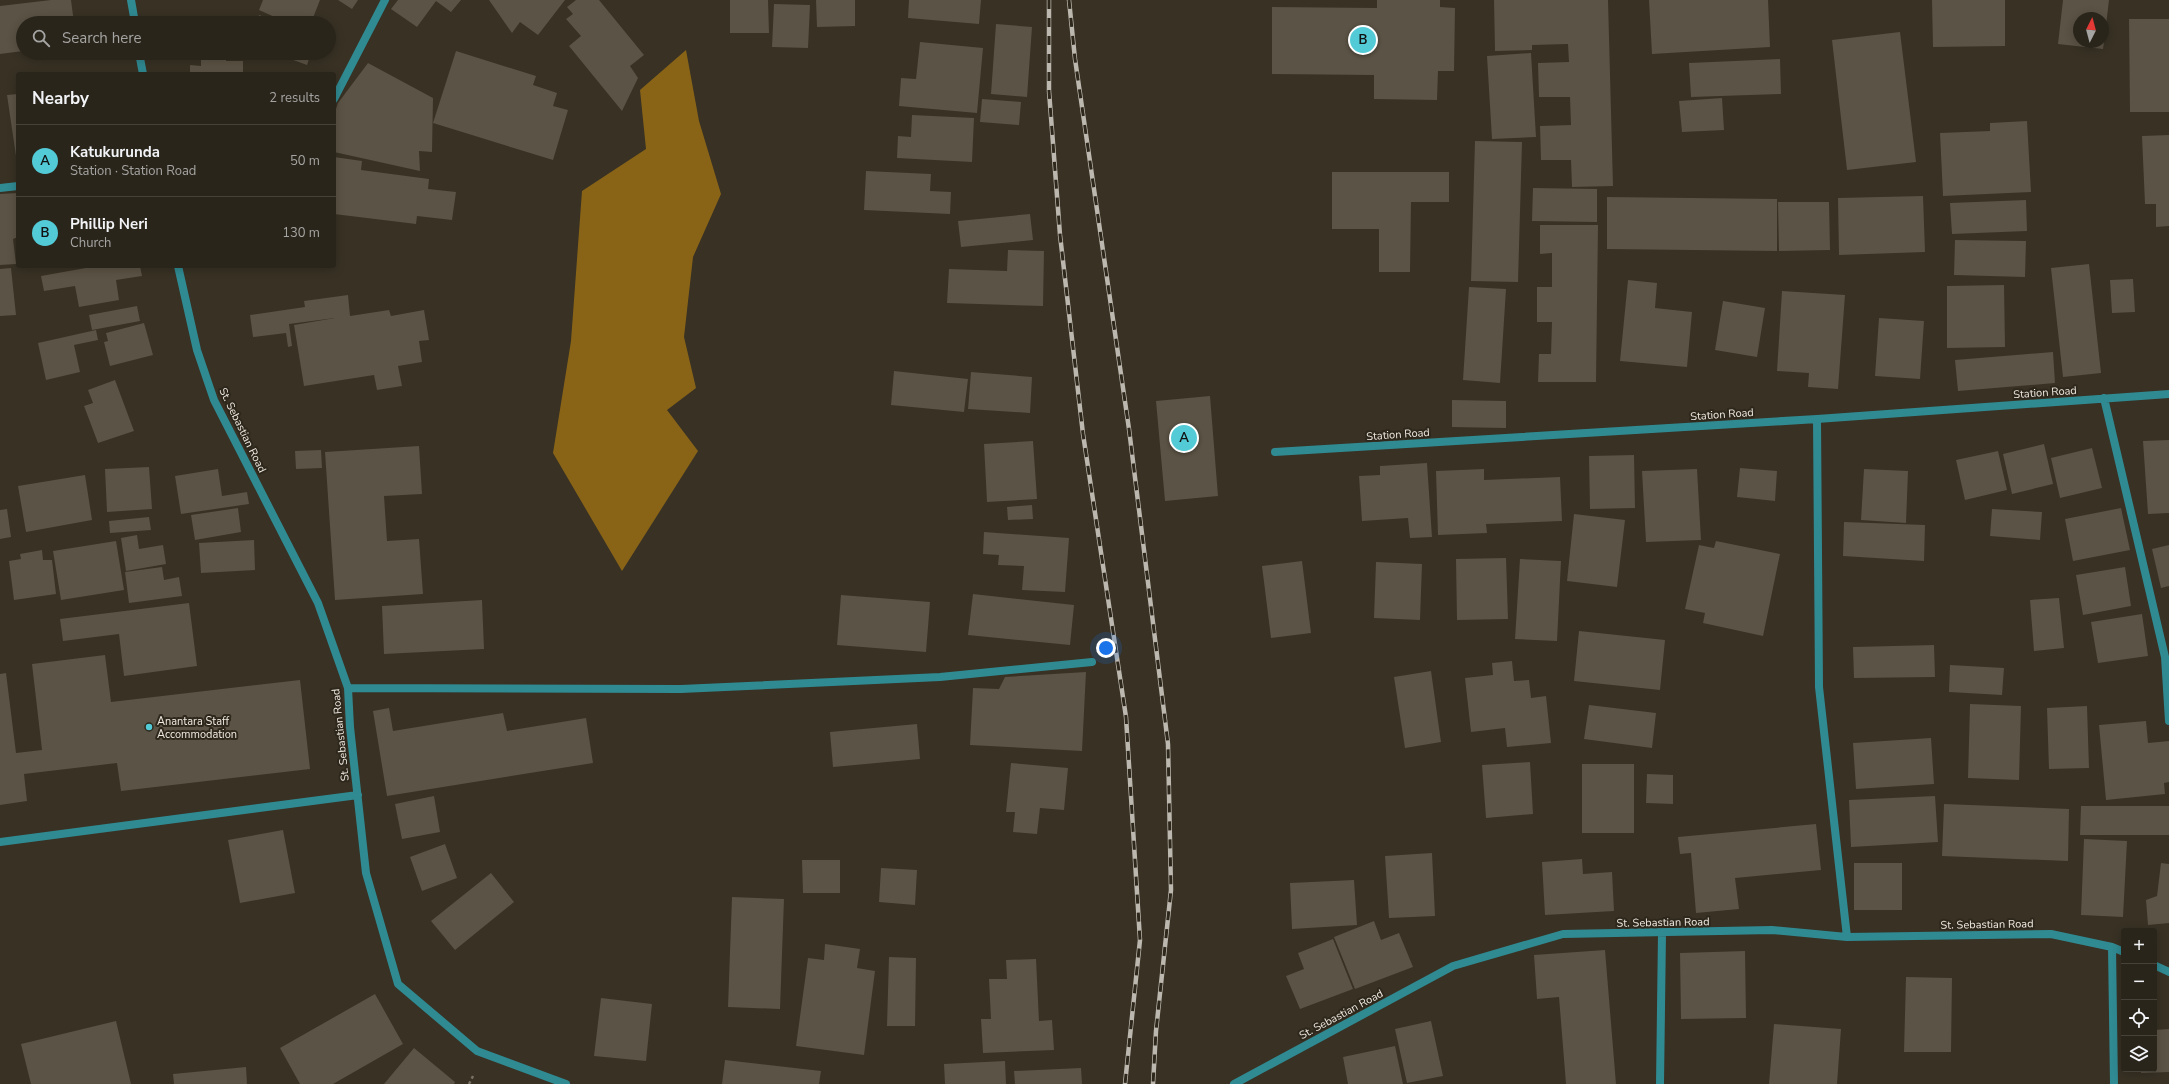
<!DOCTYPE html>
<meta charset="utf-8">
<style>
body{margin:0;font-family:"Nunito Sans",sans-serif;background:#322d24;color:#f1f3f6}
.controls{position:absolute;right:12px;bottom:12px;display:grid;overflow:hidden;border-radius:4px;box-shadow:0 2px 10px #0003}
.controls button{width:36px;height:36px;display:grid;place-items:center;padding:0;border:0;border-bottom:1px solid #46423a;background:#2a251b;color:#f1f3f6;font:20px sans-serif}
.compass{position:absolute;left:2073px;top:12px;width:36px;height:36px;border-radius:50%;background:#2a251b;box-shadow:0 2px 10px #0003;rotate:6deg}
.you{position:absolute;left:1106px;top:648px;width:14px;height:14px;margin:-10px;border:3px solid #fff;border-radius:50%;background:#1a73e8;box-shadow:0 0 0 6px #1a73e833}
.badge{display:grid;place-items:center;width:26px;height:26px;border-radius:50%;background:#52cbd7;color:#111;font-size:13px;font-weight:700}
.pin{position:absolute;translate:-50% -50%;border:2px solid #fff;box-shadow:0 1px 4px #0006}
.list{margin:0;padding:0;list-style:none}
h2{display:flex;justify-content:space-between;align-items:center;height:52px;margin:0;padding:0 16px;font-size:17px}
h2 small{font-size:13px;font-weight:400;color:#a5a5a3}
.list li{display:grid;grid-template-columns:26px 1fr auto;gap:12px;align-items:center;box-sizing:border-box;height:72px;padding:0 16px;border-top:1px solid #46423a}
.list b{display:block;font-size:15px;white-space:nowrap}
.list p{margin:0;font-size:13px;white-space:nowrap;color:#a5a5a3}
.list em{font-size:13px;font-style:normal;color:#a5a5a3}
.icon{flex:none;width:22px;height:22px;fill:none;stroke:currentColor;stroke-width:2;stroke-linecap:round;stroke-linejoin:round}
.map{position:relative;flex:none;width:2169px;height:1084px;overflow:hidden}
.search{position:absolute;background:#2a251b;box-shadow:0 2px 10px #0003;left:16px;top:16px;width:320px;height:44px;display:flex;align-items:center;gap:10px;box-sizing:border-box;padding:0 14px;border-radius:22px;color:#a5a5a3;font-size:15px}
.panel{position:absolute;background:#2a251b;box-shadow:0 2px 10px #0003;left:16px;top:72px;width:320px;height:196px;border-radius:4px}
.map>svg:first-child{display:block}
.water{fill:#896417}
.building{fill:#5b5345}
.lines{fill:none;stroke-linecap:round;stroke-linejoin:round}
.path{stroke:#767065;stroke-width:2.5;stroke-dasharray:3 3;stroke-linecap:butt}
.street{stroke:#308a92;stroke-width:8}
.rail-casing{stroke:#bdb8af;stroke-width:4.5}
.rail{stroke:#2e271b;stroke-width:3;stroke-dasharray:9;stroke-linecap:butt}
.poi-dot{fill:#52cbd7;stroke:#2e271b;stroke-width:1.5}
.labels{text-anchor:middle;stroke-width:4;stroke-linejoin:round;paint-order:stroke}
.street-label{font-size:11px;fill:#efeae2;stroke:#2e271b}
.poi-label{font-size:11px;fill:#efeae2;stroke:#2e271b;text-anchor:start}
</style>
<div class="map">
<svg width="2169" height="1084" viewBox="0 0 2169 1084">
<rect width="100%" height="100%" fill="#383124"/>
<path class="water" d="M686 50 699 121 721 194 693 257 684 337 696 388 667 410 698 451 622 571 553 453 571 341 582 191 646 149 640 90Z"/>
<path class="building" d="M51 0H71L74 23H23V51L0 54V6Z
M263 0H320L311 23H288L259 10Z
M338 0H358L352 9Z
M398 0H461L451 12 436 1 417 27 391 9Z
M489 0H565L538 35 520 22 512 33Z
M576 0H599L644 55 630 66 638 78 622 111 569 46 581 36 566 19 573 14 567 7Z
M730 0H768L769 33H730Z
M816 0H855V26L817 27Z
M909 0H981L979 24 908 18Z
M1377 0H1440V7L1455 8 1454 71H1438L1437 100 1374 99V75L1272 74V7L1377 8Z
M1494 0H1608L1613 186 1572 187 1571 160H1541L1540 126 1571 125 1570 97H1539L1538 63 1569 62 1568 44 1532 45V50L1495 51Z
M1649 0H1768L1770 47 1652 54Z
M1932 0H2005V46L1933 47Z
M2063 0H2109L2104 42 2103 18H2079V42H2104L2103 49 2058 44Z
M774 4 810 5 808 48 772 47Z
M259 15 281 23H256Z
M2129 19H2169V112H2130Z
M996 24 1032 27 1027 97 991 94Z
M1900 32 1916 162 1847 170 1832 40Z
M920 42 983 48 977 113 899 106 901 78 916 79Z
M456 51 536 76 533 85 557 93 553 106 568 110 553 160 433 123Z
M201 53H227L226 61H243V74H190V65L201 66Z
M274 53H311L307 65Z
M1531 53 1536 137 1492 139 1487 56Z
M1780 59 1781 94 1691 97 1689 63Z
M368 63 433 98 432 152 419 151 420 171 334 152V115L338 103Z
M18 94V156H16L7 95Z
M1722 98 1724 130 1682 132 1679 101Z
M982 99 1021 102 1019 125 980 122Z
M912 115 974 118 972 162 897 158 898 136 911 137Z
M2027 121 2031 192 1943 196 1940 133 1990 131V123Z
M2169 135V226L2156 227V204H2145L2142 136Z
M1475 141 1522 142 1518 282 1471 281Z
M334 157 362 161 361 170 429 179 428 189 456 192 452 220 417 216 416 224 334 214Z
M866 171 931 174 930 191 951 192 950 214 864 210Z
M1332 172H1449V202H1411L1410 272H1379V229H1332Z
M1533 188 1597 189V222L1532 221Z
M18 193V237L13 239 16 264 0 265V194Z
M1923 196 1925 252 1839 255 1838 198Z
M1607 197 1777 199V251L1607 249Z
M2026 200 2027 231 1952 234 1950 203Z
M1778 202H1829L1830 250 1779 251Z
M1030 214 1033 240 961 247 958 221Z
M1540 225H1598L1596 382H1538L1539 354H1551L1552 322H1537V287H1552V253L1540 254Z
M1955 240 2026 241 2025 277 1954 275Z
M1008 250 1044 251 1043 306 947 303 949 269 1007 271Z
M2089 264 2101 373 2063 377 2051 268Z
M97 266H140L142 276 116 280 119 300 79 307 75 286 44 291 41 276Z
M11 268 16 315 0 316V269Z
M2133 279 2135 312 2112 313 2110 280Z
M1628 280 1657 283 1655 308 1692 312 1687 367 1620 361Z
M2004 285 2005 347 1947 348V286Z
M1469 287 1506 289 1500 383 1463 380Z
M1782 291 1845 295 1838 389 1808 387 1809 373 1777 371Z
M348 295 350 316 389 310 391 316 424 310 429 340 419 341 422 362 398 366 402 386 377 390 374 375 304 386 294 325 335 318 289 324 292 346 288 347 286 333 253 337 250 315 305 307 304 301Z
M1723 301 1765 308 1757 357 1715 350Z
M137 306 140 321 92 330 89 315Z
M1879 318 1924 321 1920 379 1875 376Z
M144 323 153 355 110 366 104 342 108 341 106 333Z
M96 330 98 340 74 345 80 372 46 380 38 343Z
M2053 352 2055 383 1958 391 1955 360Z
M894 371 968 379 964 412 891 405Z
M971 372 1032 377 1030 413 968 409Z
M115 380 134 431 98 443 84 406 93 403 88 390Z
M1210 396 1218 496 1165 501 1156 401Z
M1452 400 1506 401V428L1452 427Z
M2169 440V513L2148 514 2143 441Z
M1033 441 1037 499 987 502 984 444Z
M2044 444 2053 484 2012 494 2003 454Z
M419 446 422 494 384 496 387 541 419 539 423 594 335 600 325 452Z
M2092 448 2102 488 2060 498 2051 458Z
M321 450 322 468 296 469 295 451Z
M1998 451 2007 490 1965 500 1956 460Z
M1634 455 1635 508 1590 509 1589 456Z
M1427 463 1432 537 1410 538 1408 518 1362 521 1359 476 1380 475V466Z
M149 467 152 509 107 512 105 469Z
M1740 468 1777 471 1775 501 1737 497Z
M218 469 222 496 247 492 249 504 181 514 175 476Z
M1484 469V480L1560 477 1562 521 1486 524 1487 533 1438 535 1436 471Z
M1697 469 1701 540 1646 542 1642 471Z
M1864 469 1908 471 1906 523 1861 520Z
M85 475 92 520 26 532 18 486Z
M1032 505 1033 519 1008 520 1007 507Z
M238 508 241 532 195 540 191 515Z
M2121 508 2130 550 2073 561 2065 519Z
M7 509 11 537 0 539V510Z
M1992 509 2042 512 2040 540 1990 536Z
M1574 514 1625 520 1617 587 1567 581Z
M149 517 151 530 110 533 109 521Z
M1844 522 1925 525 1924 561 1843 556Z
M984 532 1069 538 1065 592 1022 590 1024 566 998 565 999 555 983 554Z
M137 535 139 549 163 545 166 564 126 571 121 538Z
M254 540 255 570 201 573 199 543Z
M116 541 124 590 61 600 53 551Z
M1716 541 1780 554 1763 636 1703 623 1705 613 1685 609 1699 545 1714 548Z
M2169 545V586L2161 588 2152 549Z
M42 550 43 560H52L56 594 14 600 9 561 21 559 20 554Z
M1506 558 1508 619 1457 620 1456 559Z
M1520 559 1561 561 1557 641 1515 639Z
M1302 561 1311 633 1271 638 1262 566Z
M1376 562 1422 564 1420 620 1374 618Z
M162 567 164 580 179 577 182 596 129 603 125 572Z
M2125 567 2131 606 2083 615 2076 575Z
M973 594 1074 605 1070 645 968 635Z
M841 595 930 602 926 652 837 645Z
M2059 598 2064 648 2034 651 2030 600Z
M482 600 484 649 384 654 382 606Z
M189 603 197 666 124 676 119 634 63 641 60 619Z
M2142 614 2148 656 2098 663 2091 622Z
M1579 631 1665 640 1660 690 1574 681Z
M1934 645 1935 677 1854 678 1853 647Z
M105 655 111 702 300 680 310 769 121 791 117 763 24 774 27 801 0 805V674L6 673 16 753 42 750 32 664Z
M1512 661 1514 681 1529 680 1531 698 1546 696 1551 743 1507 747 1505 728 1471 732 1465 678 1493 675 1492 663Z
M1950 665 2004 668 2002 695 1949 692Z
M1431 671 1441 742 1405 748 1394 677Z
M1086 672 1082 751 970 745 973 688 999 689 1005 677Z
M1970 704 2021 706 2019 780 1968 778Z
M1589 705 1656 713 1652 748 1584 739Z
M2087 706 2089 768 2049 769 2047 708Z
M389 708 393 731 503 713 507 731 586 718 593 763 387 796 373 711Z
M2146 721 2148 743 2169 741V782L2164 783 2165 794 2106 800 2099 725Z
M917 724 920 759 833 767 830 732Z
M1931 738 1934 784 1856 789 1853 743Z
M1530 762 1533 814 1486 818 1482 765Z
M1011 763 1068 768 1064 810 1040 808 1037 834 1013 832 1015 812H1006Z
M1582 764H1634V833H1582Z
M1647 774 1673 775V804L1646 803Z
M434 796 440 832 402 839 395 804Z
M1935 796 1938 842 1851 847 1849 800Z
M1944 804 2069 809 2068 861 1942 856Z
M2081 806H2169V835H2080Z
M1816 824 1821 870 1735 878 1739 909 1696 913 1691 853 1680 854 1678 837Z
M283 830 295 893 240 903 228 840Z
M2084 839 2127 841 2123 917 2081 915Z
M445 844 457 878 422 891 410 857Z
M1432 853 1435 916 1389 918 1385 856Z
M1582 859 1583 874 1612 872 1614 911 1545 915 1542 862Z
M802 860H840V893H803Z
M1854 863H1902V910H1854Z
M2161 863 2169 864V923L2148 925 2146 900 2157 896Z
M881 868 917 870 915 905 879 902Z
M491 873 514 902 455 950 431 921Z
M1354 880 1357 925 1292 929 1290 883Z
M732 897 784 899 780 1009 728 1007Z
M1374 921 1381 940 1399 933 1413 967 1355 989 1334 937Z
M1333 939 1353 989 1300 1009 1286 976 1304 969 1298 953Z
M825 944 860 949 857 968 875 971 864 1055 796 1046 808 958 824 960Z
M1605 950 1616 1084H1566L1559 997 1537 999 1534 955Z
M1745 951 1746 1018 1681 1019 1680 953Z
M889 957 916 958 915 1026H887Z
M1036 959 1039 1021 1052 1020 1054 1050 983 1053 981 1019H991L989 979H1007L1006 960Z
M1906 977 1952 978 1951 1052H1904Z
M375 994 403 1044 333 1084H300L280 1048Z
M601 998 652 1004 646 1061 594 1056Z
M116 1021 131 1084H31L21 1044Z
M1431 1021 1443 1076 1407 1083 1395 1029Z
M1774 1024 1841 1029 1837 1084H1769Z
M2169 1029V1072L2141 1073V1069H2154V1030Z
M1395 1046 1403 1084H1348L1343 1057Z
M414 1048 455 1082 454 1084H384Z
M725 1060 821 1071 819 1084H722Z
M1005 1061 1006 1084H945L944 1064Z
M246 1067 247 1084H174L173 1074Z
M1081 1068 1082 1084H1015L1014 1071Z"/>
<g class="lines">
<path class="path" d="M469 1084 474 1074"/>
<path class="street" d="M131 0 135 23
M139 53 143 74
M334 99 385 0
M0 188 18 186
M178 266 197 350 214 400 318 603 348 688 350 727 366 873 398 984 477 1051 566 1084
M2104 398 2165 657 2169 721
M1817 419 1819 687 1847 937
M1275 452 1817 419 2169 394
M348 688 681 689 940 677 1092 662
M0 842 358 795
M2112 947 2114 1084
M2154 965 2169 972
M1234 1084 1453 966 1563 934 1772 930 1847 937 2051 934 2112 947 2124 952
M1660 1084 1662 933"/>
<defs>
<path id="rail" d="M1049 0V91L1060 235 1083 434 1126 717 1140 940 1125 1084
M1069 0 1075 59 1129 429 1168 744 1171 890 1156 1031 1153 1084"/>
</defs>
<use href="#rail" class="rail-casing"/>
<use href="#rail" class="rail"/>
</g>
<circle class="poi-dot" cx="149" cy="727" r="4"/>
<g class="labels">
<g class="street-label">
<text transform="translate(2045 392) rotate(-4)" y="4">Station Road</text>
<text transform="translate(1722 414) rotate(-4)" y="4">Station Road</text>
<text transform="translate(243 430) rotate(64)" y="4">St. Sebastian Road</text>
<text transform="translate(1398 434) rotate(-4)" y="4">Station Road</text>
<text transform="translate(340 735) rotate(-96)" y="4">St. Sebastian Road</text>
<text transform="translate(1663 922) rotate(-1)" y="4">St. Sebastian Road</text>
<text transform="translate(1987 924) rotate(-1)" y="4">St. Sebastian Road</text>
<text transform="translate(1341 1014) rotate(-28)" y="4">St. Sebastian Road</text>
</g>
<g class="poi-label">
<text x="157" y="725">Anantara Staff<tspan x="157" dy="13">Accommodation</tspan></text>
</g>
</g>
</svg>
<div class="controls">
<button>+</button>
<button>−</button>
<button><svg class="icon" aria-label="locate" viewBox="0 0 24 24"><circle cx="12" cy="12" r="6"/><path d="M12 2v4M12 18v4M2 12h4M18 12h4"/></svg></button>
<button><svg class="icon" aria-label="layers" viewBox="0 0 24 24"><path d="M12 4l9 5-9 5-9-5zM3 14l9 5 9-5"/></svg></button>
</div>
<svg class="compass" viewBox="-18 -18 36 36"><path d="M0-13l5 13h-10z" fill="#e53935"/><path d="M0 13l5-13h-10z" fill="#a5a5a3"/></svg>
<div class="you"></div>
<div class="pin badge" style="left:1184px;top:438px">A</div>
<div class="pin badge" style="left:1363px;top:40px">B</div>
<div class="search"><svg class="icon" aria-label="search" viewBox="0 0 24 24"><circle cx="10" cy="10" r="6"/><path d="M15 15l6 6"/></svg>Search here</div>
<section class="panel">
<h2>Nearby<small>2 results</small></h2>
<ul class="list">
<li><span class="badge">A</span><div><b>Katukurunda</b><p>Station · Station Road</p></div><em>50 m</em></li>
<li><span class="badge">B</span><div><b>Phillip Neri</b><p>Church</p></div><em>130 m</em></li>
</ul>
</section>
</div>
